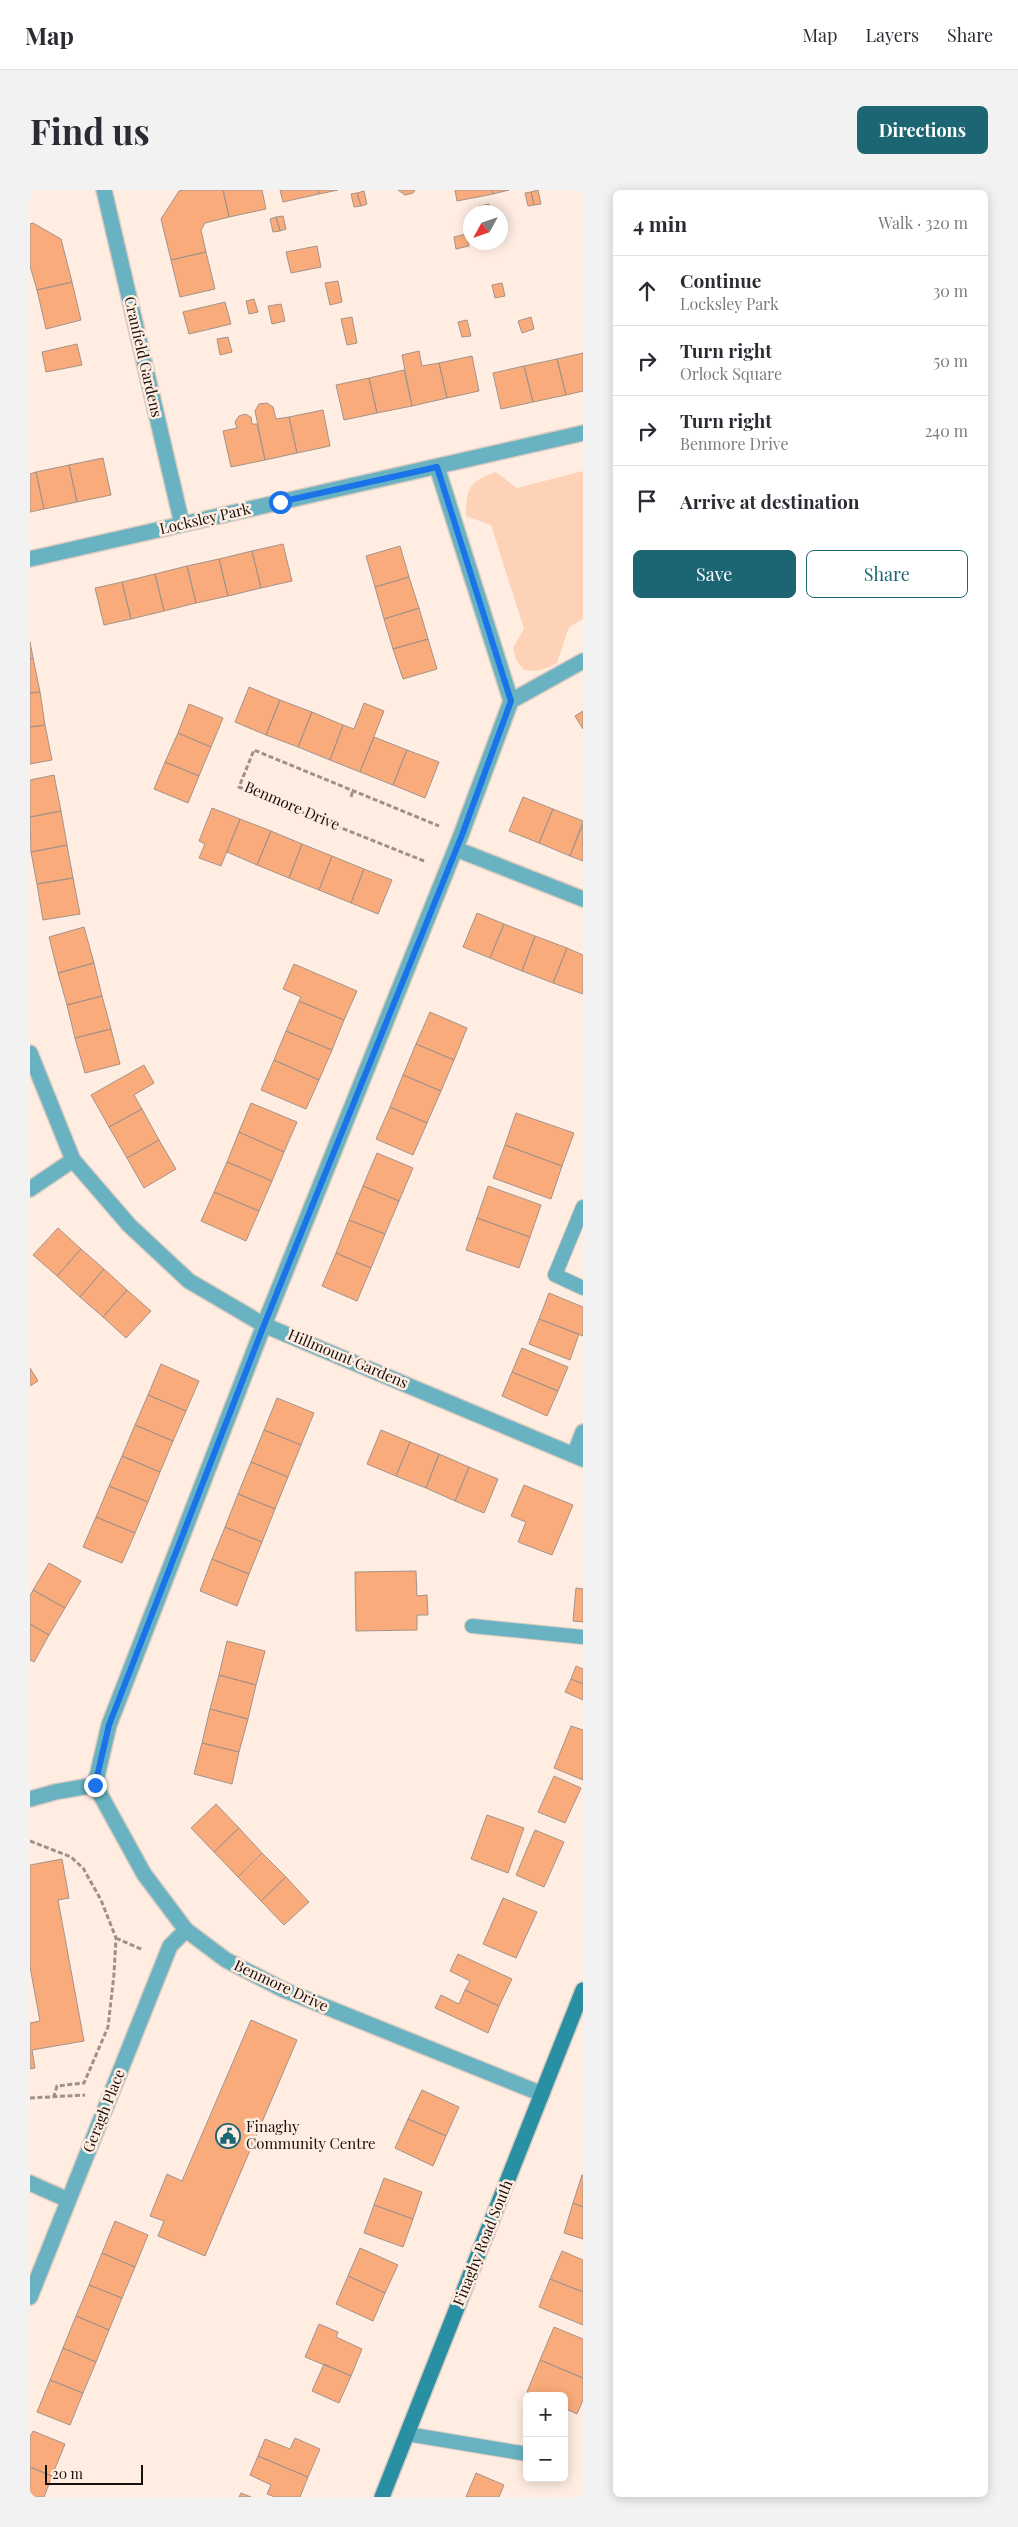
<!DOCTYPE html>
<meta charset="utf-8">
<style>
body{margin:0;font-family:"Playfair Display",serif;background:#f2f2f3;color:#2b2b33}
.controls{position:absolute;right:15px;bottom:15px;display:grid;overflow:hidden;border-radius:8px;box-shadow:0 2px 12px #0003}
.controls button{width:45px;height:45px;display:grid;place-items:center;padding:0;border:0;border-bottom:1px solid #e1e1e2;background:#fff;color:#2b2b33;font:25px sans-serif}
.compass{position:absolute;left:433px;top:15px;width:45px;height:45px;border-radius:50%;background:#fff;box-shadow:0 2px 12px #0003;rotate:230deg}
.scale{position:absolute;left:15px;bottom:12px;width:98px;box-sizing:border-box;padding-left:5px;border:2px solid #16100d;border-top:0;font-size:14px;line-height:18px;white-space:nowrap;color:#16100d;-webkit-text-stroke:4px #ffede2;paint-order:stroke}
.stop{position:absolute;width:15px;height:15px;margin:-11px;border:4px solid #1a73e8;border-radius:50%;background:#fff}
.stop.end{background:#1a73e8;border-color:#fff;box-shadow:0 1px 5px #0008}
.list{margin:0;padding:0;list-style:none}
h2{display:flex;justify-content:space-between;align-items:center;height:65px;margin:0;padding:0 20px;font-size:21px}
h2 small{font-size:16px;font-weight:400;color:#7c7c81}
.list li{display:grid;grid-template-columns:32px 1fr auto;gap:15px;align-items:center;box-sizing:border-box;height:70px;padding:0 20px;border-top:1px solid #e1e1e2}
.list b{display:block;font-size:19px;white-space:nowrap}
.list p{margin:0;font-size:16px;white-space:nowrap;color:#7c7c81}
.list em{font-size:16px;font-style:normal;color:#7c7c81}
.actions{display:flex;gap:10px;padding:15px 20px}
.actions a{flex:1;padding:11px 0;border:1px solid #1c6573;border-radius:8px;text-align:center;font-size:18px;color:#1c6573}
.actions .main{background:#1c6573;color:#fff}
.icon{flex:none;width:28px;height:28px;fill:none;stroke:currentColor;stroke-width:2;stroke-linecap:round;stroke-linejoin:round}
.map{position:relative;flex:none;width:553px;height:2307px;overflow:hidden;border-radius:8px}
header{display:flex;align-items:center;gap:30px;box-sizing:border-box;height:70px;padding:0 25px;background:#fff;border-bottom:1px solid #e1e1e2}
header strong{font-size:24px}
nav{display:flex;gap:28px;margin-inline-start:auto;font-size:18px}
.intro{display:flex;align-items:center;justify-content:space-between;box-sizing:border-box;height:120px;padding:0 30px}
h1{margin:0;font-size:35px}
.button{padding:12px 22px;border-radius:8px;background:#1c6573;color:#fff;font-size:18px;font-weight:700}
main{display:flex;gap:30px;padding:0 30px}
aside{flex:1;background:#fff;border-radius:8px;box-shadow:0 2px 12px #0003}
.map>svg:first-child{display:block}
.green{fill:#fed2b7}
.building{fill:#f9ab7b;stroke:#a4938a}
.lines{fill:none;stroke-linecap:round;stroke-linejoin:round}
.lane-casing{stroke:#dacac0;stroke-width:16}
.street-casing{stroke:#dacac0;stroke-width:18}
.secondary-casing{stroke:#dacac0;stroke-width:18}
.path{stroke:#9e9189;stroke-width:3;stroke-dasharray:5 2.5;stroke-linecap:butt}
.lane{stroke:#68b2c2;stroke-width:14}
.street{stroke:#68b2c2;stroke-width:15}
.secondary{stroke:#298fa2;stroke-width:15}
.route{stroke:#1a73e8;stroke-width:6}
.labels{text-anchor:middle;stroke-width:5;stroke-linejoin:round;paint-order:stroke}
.street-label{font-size:15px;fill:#16100d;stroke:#ffede2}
.poi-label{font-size:15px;fill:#16100d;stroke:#ffede2;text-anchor:start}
</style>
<header>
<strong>Map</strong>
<nav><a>Map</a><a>Layers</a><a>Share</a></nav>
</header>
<div class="intro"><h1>Find us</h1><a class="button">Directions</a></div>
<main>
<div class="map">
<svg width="553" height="2307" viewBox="0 0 553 2307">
<rect width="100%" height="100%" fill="#ffede2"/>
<path class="green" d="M553 281V429L539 437 527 473C515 480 507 482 494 480L486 470 483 458 494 439 461 335 436 326C436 299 439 291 466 282L487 298Z"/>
<path class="building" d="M155 0H193L199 27 175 33 171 40 176 62 141 70 131 29 149 1Z
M193 0H232L236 19 199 27Z
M250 0H288L289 4 253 12Z
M288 0H308L289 4Z
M385 0 383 3 375 5 368 0Z
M425 0H462L463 4 427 11Z
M462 0H479L463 4Z
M508 0 511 14 504 15 501 2Z
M334 1 337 14 331 16 327 3Z
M501 2 504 15 498 16 495 3Z
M327 3 331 16 324 17 321 4Z
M459 14 461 22H450L449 16Z
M253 26 256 39 250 41 246 27Z
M246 27 250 41 243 42 240 29Z
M3 33 31 49 42 92 7 100 0 76V34Z
M436 44 439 56 426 59 424 47Z
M287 56 291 77 261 83 256 62Z
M176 62 185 99 150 107 141 70Z
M308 91 312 112 300 115 295 93Z
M42 92 51 130 16 139 7 100Z
M472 93 475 106 465 108 462 95Z
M224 109 228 122 219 124 216 111Z
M195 112 201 134 159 144 153 122Z
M251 114 255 131 242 134 238 116Z
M322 127 327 153 317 155 311 129Z
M501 127 504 139 492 143 488 131Z
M437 130 441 146 432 147 428 132Z
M198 147 202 162 190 165 187 149Z
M47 154 52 175 16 182 12 162Z
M389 161 392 176 409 173 417 208 382 216 372 165Z
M553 163V201L536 205 527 169Z
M442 166 449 201 417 208 409 173Z
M527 169 536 205 503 212 494 176Z
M494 176 503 212 471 219 463 183Z
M374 180 382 216 347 223 339 188Z
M339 188 347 223 314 230 306 195Z
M237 213 243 217 246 229 259 227 267 263 235 270 225 221 229 214Z
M293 220 300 256 267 263 259 227Z
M215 224 221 227 222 234H227L235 270 201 277 193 241 207 238 205 232 209 226Z
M73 268 81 305 47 312 39 275Z
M39 275 47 312 14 319 6 282Z
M6 282 14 319 0 322V284Z
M253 354 262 391 231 398 222 361Z
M370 356 379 387 345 397 336 366Z
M222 361 231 398 198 406 189 369Z
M189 369 198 406 166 413 157 376Z
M157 376 166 413 134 421 125 384Z
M125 384 134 421 101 429 92 392Z
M379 387 389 418 354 429 345 397Z
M92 392 101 429 74 435 65 398Z
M389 418 398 449 363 459 354 429Z
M398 449 407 479 373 489 363 459Z
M0 452 3 468 0 469Z
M3 468 10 502 0 503V469Z
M219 497 250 510 236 545 205 532Z
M10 502 15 535 0 537V503Z
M250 510 282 522 268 557 236 545Z
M334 513 354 521 330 582 300 570 313 535 324 539Z
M159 514 193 528 181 557 148 543Z
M553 521V539L545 526Z
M282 522 313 535 300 570 268 557Z
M15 535 22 570 0 574V537Z
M148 543 181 557 169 586 135 572Z
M344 547 377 560 363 595 330 582Z
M377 560 409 572 395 608 363 595Z
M135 572 169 586 158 613 124 599Z
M24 585 31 621 0 627V590Z
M493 607 523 619 509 653 479 641Z
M182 618 210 629 191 676 169 668 175 654 169 651Z
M523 619 553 631 540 666 509 653Z
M31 621 37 655 1 662 0 627Z
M210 629 241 641 227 675 197 662Z
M553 634V671L540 666Z
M241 641 272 654 259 688 227 675Z
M272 654 302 666 289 700 259 688Z
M37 655 43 688 7 694 1 662Z
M302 666 334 679 321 713 289 700Z
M334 679 362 690 348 724 321 713Z
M43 688 50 724 13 730 7 694Z
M447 723 474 734 460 768 433 757Z
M474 734 505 746 492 781 460 768Z
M54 737 64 773 28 783 19 747Z
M505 746 537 758 523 793 492 781Z
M537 758 553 765V804L523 793Z
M64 773 72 806 37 815 28 783Z
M264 774 327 801 314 830 269 811 271 807 253 799Z
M72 806 81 839 45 848 37 815Z
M269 811 314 830 302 860 256 841Z
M400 822 437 838 424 870 386 854Z
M81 839 90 874 55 883 45 848Z
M256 841 302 860 289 890 244 870Z
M386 854 424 870 411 901 373 885Z
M244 870 289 890 276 919 231 900Z
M114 875 124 893 104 905 112 919 79 937 61 905Z
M373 885 411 901 397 933 360 917Z
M221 913 267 932 254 962 209 942Z
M360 917 397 933 383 965 346 949Z
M112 919 129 950 97 968 79 937Z
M486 923 544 943 532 976 475 955Z
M209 942 254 962 242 991 197 972Z
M129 950 146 979 114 998 97 968Z
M475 955 532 976 521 1009 463 988Z
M347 963 383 978 369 1011 333 996Z
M197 972 242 991 229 1021 184 1002Z
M333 996 369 1011 355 1044 319 1030Z
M458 996 511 1015 500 1047 447 1028Z
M184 1002 229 1021 216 1051 171 1031Z
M447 1028 500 1047 489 1078 436 1060Z
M319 1030 355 1044 341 1078 306 1063Z
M28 1038 51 1059 27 1086 3 1065Z
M51 1059 74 1079 50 1107 27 1086Z
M306 1063 341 1078 327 1111 292 1096Z
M74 1079 97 1100 73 1127 50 1107Z
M97 1100 121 1121 96 1148 73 1127Z
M519 1103 553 1117V1146L509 1129Z
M509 1129 549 1144 540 1170 499 1154Z
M492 1158 538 1177 528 1201 482 1182Z
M131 1174 169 1191 156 1221 118 1205Z
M0 1178 8 1191 0 1196Z
M482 1182 528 1201 517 1226 472 1206Z
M118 1205 156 1221 143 1251 105 1235Z
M247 1208 284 1223 271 1255 234 1240Z
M105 1235 143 1251 130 1282 92 1266Z
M234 1240 271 1255 258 1287 221 1272Z
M351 1240 380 1252 366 1286 337 1274Z
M380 1252 409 1264 396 1298 366 1286Z
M409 1264 439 1277 425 1311 396 1298Z
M92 1266 130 1282 118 1312 79 1296Z
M221 1272 258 1287 245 1319 208 1304Z
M439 1277 468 1289 454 1323 425 1311Z
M494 1295 543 1315 522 1365 488 1352 496 1332 481 1326Z
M79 1296 118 1312 105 1343 66 1327Z
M208 1304 245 1319 232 1352 195 1337Z
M66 1327 105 1343 92 1373 53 1357Z
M195 1337 232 1352 219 1384 182 1369Z
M182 1369 219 1384 207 1416 170 1401Z
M19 1373 51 1391 35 1418 3 1400Z
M386 1381 387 1406 397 1405 398 1425H387V1440L326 1441 325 1382Z
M546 1398 553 1399V1432L543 1431Z
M3 1400 35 1418 19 1445 0 1434V1406Z
M0 1434 19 1445 4 1472 0 1470Z
M197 1451 235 1461 226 1495 189 1485Z
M546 1476 553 1479V1494L541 1489Z
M189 1485 226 1495 218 1529 180 1519Z
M541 1489 553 1494V1510L535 1502Z
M180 1519 218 1529 209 1562 172 1553Z
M541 1536 553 1540V1590L524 1578Z
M172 1553 209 1562 202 1594 164 1584Z
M524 1586 551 1598 535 1633 508 1622Z
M186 1614 209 1638 184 1662 161 1638Z
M457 1625 494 1638 478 1683 441 1669Z
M209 1638 232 1663 208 1687 184 1662Z
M505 1640 534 1652 514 1697 486 1685Z
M232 1663 256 1687 231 1711 208 1687Z
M32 1669 39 1708 28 1710 54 1851 2 1860 5 1878 0 1879V1833L10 1831 0 1777V1675Z
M256 1687 279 1712 254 1735 231 1711Z
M473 1708 507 1722 486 1768 453 1754Z
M428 1764 482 1789 469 1816 435 1800 440 1791 420 1781Z
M435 1800 469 1816 458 1843 405 1818 411 1805 429 1814Z
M221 1830 267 1850 175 2066 128 2046 134 2031 120 2026 137 1984 152 1991Z
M392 1900 429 1917 416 1946 378 1929Z
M378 1929 416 1946 403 1976 365 1958Z
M552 1985H553V2017L543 2013Z
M354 1988 392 2002 383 2029 344 2015Z
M543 2013 553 2017V2049L534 2043Z
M344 2015 383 2029 373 2057 334 2043Z
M85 2031 118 2045 105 2077 72 2063Z
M330 2058 368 2075 355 2103 318 2086Z
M532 2061 553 2070V2102L520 2089Z
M72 2063 105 2077 92 2108 59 2095Z
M318 2086 355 2103 343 2131 306 2114Z
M520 2089 553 2102V2135L509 2117Z
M59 2095 92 2108 79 2140 46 2126Z
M46 2126 79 2140 66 2172 33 2158Z
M289 2134 308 2142 306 2147 332 2159 321 2186 275 2167Z
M524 2137 553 2149V2188L510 2170Z
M33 2158 66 2172 53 2203 20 2190Z
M510 2170 553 2188V2210L547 2224 534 2218V2206H506L497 2202Z
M294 2174 321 2186 309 2213 282 2201Z
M20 2190 53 2203 40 2235 7 2222Z
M3 2241 35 2254 22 2286 0 2277V2247Z
M265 2248 290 2259 278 2287 228 2266 235 2249 260 2259Z
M228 2266 278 2287 270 2307H245L237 2304 241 2295 220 2285Z
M0 2277 22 2286 14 2307H0Z
M446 2283 474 2295 469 2307H436Z
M211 2303 221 2307H209Z"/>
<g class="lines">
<defs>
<path id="lane" d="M553 1017 525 1085 553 1098
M442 1436 553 1447
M377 2244 497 2264"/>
<path id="street" d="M74 0 152 334
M407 277 481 511 553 471
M0 369 553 243
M481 511 431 645 234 1135 79 1535 65 1595 114 1684 156 1740 196 1770 254 1800 512 1904
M426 659 553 709
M0 863 43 970 99 1035 159 1091 234 1135 553 1269
M0 999 43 970
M544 1265 553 1242
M0 1609 25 1602 65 1595
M0 1993 38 2010
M0 2107 140 1756 156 1740"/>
<path id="secondary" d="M352 2307 553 1800"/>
</defs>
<use href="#lane" class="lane-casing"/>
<use href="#street" class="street-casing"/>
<use href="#secondary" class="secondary-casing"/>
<path class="path" d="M321 607 323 600
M394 671 209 597 224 560 409 636
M0 1651 41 1667 53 1678 71 1710 86 1748 84 1784 78 1837 54 1893 27 1896 24 1906
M86 1748 113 1760
M0 1908 55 1905"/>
<use href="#lane" class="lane"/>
<use href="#street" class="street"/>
<use href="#secondary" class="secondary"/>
</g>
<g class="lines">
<path class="route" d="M65 1595 79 1535 234 1135 432 645 481 511 407 277 250 312"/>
</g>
<defs>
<symbol id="civic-ring" viewBox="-11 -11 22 22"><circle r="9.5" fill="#ffede2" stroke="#1c6573" stroke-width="1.5"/><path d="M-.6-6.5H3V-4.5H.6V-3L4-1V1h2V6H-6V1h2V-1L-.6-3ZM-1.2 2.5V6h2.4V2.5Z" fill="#1c6573"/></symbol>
</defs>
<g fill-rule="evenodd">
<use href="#civic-ring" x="184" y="1932" width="28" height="28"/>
</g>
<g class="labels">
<g class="street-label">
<text transform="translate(113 167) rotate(77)" y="5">Cranfield Gardens</text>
<text transform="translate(175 329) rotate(-13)" y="5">Locksley Park</text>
<text transform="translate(262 616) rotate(23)" y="5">Benmore Drive</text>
<text transform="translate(318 1169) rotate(23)" y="5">Hillmount Gardens</text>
<text transform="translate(251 1796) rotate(25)" y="5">Benmore Drive</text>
<text transform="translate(74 1921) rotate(-68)" y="5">Geragh Place</text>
<text transform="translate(453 2053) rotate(-68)" y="5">Finaghy Road South</text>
</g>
<g class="poi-label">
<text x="216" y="1942">Finaghy<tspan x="216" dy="17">Community Centre</tspan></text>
</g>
</g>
</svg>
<div class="controls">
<button>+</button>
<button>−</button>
</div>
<svg class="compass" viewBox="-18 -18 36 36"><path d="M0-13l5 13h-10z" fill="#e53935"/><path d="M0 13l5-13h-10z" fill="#7c7c81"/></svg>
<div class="scale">20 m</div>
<div class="stop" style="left:250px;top:312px"></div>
<div class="stop end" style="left:65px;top:1595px"></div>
</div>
<aside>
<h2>4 min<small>Walk · 320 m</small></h2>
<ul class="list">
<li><svg class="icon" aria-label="ahead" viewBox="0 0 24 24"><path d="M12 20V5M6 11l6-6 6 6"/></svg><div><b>Continue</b><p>Locksley Park</p></div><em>30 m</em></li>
<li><svg class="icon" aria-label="right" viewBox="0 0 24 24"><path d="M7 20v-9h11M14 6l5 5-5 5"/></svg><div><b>Turn right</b><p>Orlock Square</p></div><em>50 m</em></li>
<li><svg class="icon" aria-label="right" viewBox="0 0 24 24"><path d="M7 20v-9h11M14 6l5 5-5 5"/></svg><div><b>Turn right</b><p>Benmore Drive</p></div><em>240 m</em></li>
<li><svg class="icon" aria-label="arrive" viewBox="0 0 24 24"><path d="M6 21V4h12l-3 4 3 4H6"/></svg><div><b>Arrive at destination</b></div></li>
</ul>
<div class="actions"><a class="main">Save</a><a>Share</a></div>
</aside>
</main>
